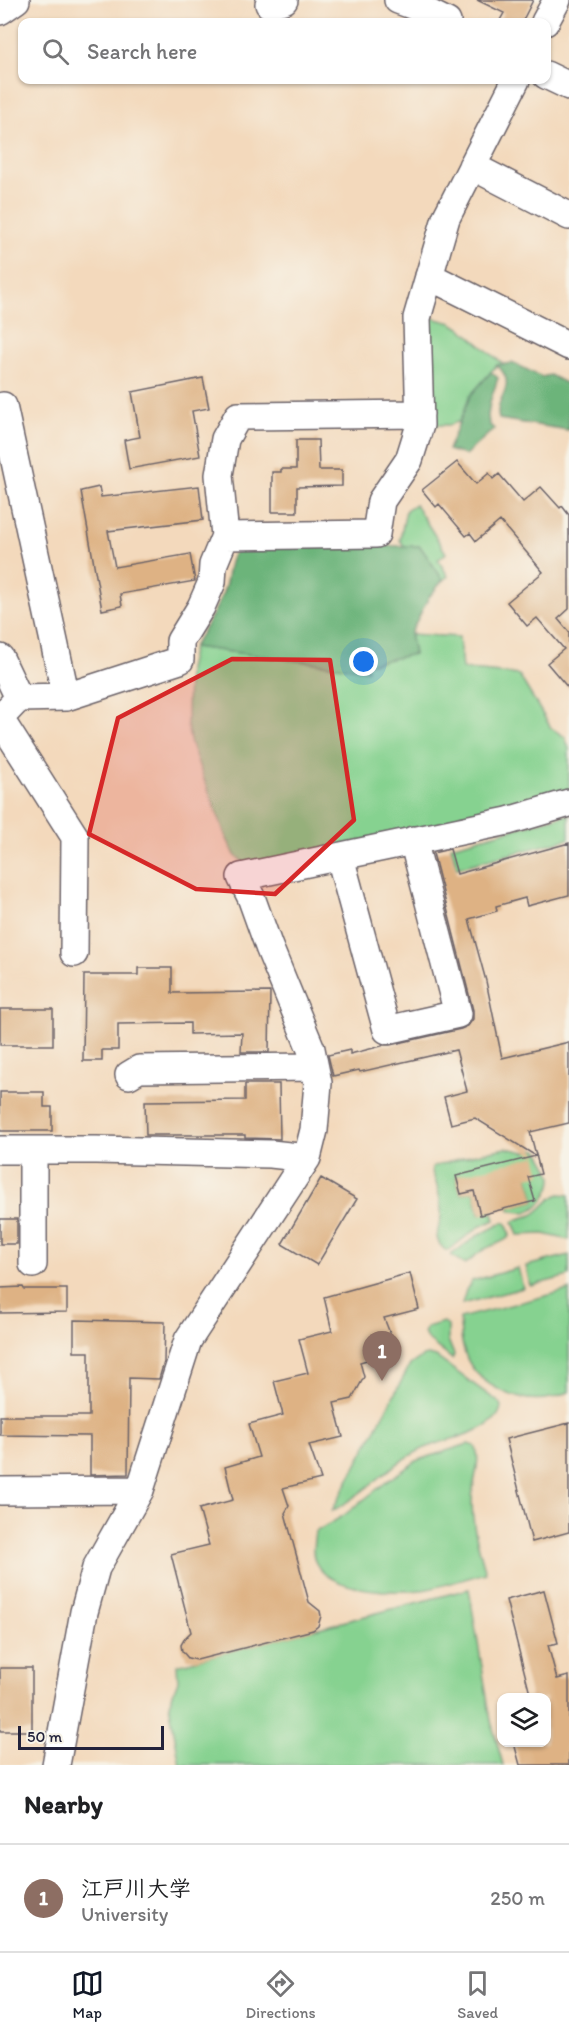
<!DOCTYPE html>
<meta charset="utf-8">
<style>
body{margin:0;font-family:Itim,"Klee One",sans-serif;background:#f2f2f2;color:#202124}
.controls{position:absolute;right:18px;bottom:18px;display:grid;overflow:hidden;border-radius:12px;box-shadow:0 2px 4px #0004}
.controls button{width:54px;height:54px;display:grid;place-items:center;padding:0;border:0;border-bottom:2px solid #e0e0e0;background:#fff;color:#202124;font:30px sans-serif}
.scale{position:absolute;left:18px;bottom:15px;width:146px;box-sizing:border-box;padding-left:6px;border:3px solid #22223b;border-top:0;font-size:16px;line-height:21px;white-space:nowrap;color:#22223b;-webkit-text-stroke:4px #f7f3e8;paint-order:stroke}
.you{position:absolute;left:364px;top:662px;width:21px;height:21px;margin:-15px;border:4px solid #fff;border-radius:50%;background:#1a73e8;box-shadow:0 0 0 9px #1a73e833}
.badge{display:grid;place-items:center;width:39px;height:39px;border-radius:50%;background:#111827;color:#fff;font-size:20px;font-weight:700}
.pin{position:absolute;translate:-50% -50px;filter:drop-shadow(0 2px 3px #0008)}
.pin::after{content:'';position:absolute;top:32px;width:21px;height:18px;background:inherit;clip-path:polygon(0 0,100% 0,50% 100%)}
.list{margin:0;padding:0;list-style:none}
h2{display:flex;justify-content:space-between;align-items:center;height:78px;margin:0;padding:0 24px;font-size:26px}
h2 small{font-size:20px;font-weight:400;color:#757577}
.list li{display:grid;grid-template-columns:39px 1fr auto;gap:18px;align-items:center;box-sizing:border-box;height:108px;padding:0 24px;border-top:2px solid #e0e0e0}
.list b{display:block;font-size:22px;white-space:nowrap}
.list p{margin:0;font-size:20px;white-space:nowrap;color:#757577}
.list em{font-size:20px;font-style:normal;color:#757577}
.icon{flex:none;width:33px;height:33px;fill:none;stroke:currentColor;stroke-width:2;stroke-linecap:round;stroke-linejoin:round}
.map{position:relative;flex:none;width:569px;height:1765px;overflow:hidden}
.search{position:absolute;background:#fff;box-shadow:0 2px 4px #0004;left:18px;right:18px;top:18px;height:66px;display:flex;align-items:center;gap:15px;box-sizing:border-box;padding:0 21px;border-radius:12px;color:#757577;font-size:22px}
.sheet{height:186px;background:#fff}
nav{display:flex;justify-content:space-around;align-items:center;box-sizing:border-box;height:84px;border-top:2px solid #e0e0e0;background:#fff;font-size:16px;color:#757577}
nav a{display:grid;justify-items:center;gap:3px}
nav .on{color:#111827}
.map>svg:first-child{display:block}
.green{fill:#86d290;stroke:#547a66;stroke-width:1.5}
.forest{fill:#6cb47a;stroke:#476b5a;stroke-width:1.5}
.building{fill:#deb284}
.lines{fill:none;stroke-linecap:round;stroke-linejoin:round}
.minor-casing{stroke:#6b6268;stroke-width:30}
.minor{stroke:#fff;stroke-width:27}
.marked{fill:#d62828;fill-opacity:0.2;stroke:#d62828;stroke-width:4.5;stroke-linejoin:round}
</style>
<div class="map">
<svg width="569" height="1765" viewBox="0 0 569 1765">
<rect width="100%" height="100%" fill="#f7f3e8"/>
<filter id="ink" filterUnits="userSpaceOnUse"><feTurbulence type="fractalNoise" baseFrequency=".0167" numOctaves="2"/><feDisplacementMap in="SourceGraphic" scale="12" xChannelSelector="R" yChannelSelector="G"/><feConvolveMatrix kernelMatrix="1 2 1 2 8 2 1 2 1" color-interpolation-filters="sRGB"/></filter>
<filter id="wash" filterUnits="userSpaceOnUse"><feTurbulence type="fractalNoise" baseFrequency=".008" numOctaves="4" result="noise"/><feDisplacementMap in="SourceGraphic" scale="24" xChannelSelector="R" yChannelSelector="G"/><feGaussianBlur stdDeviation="1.35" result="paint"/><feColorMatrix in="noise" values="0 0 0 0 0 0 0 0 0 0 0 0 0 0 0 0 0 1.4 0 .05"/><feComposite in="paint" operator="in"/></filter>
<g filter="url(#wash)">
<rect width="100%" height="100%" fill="#f3d9bc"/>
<path class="green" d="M429 317 452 323 463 330 503 364 497 365 470 396 460 421 450 425H434Z
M415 504 446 553 438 560 448 576 443 580 420 546H404L400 540 406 510Z
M410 634 459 637 462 669 519 675 551 728 565 737 569 749V795L248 866 235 855 227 839 191 745 187 725 188 669 193 647 367 670V664L414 654Z
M569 814V839L457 868 451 846Z
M506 1148 526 1152 535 1149 539 1151C543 1158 551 1170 552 1177 553 1188 542 1204 533 1209 526 1214 517 1212 510 1210L509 1207 535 1201 528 1177 456 1176 461 1194 474 1191 479 1214 492 1211 495 1220 479 1227 447 1251C427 1237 444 1226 441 1209 440 1197 437 1183 432 1172V1167L476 1154Z
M560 1194 569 1195V1240L544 1234 518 1235 513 1222C519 1217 525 1218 532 1215 543 1210 548 1197 560 1194Z
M504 1222 507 1224 510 1236C503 1244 489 1245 480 1252 474 1256 471 1262 464 1264L451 1255 477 1236Z
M569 1255V1276L530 1286 526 1266Z
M518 1268 523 1288 462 1304 466 1290 472 1281Z
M569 1290V1392C563 1394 557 1397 551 1398 520 1405 477 1386 465 1354 461 1342 460 1330 460 1318Z
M443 1322 448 1326V1340L454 1355 452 1359 427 1339 424 1333 427 1327Z
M428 1355 436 1357 501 1404C502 1430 451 1438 433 1445 394 1458 368 1493 332 1511L410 1365 423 1356Z
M468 1444 475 1446C481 1458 475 1476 473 1489 469 1517 478 1545 486 1573 467 1578 447 1585 428 1589 399 1594 331 1593 316 1563 311 1554 314 1541 315 1532L343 1516 390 1479 418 1460Z
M469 1589 491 1721 503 1765H180L169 1704 178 1681 177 1665Z"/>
<path class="forest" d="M513 363 542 377 550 375 569 385V430L499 419C493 396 520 388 497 365Z
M491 372 498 378 490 402 488 416 489 424 494 429 465 455 448 450 470 396Z
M239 546H420L443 580 429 597 410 634 414 654 367 664 368 670 193 647C205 628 218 608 225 587 229 572 228 557 239 546Z"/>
<g id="blocks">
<path class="building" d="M477 0H533L522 22H499L504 13Z
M203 378 209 408 192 411 200 456 129 469 124 440 140 437 132 392Z
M296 440H318L319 470H342V486L297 487V512H272V472H281V469H296Z
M457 462 476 484 489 473 493 479 499 474 523 502 541 487 560 508 562 506 569 515V609L558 619 569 632V689L547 663 564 649 537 618 527 626 507 602 543 572 500 521 476 541 470 533 466 536 439 504 436 507 422 490Z
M199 486 203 520 108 531 115 567 190 554 195 581 120 594 122 606 102 610 81 491 99 487 101 497Z
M569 843V895L527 906 525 898 496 906 497 911 469 919 486 981 502 1058 569 1042V1123L530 1132 541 1174 528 1177 535 1201 480 1215 474 1191 461 1194 456 1176 536 1156 475 1118 451 1124 444 1097 467 1091 456 1050 360 1072 359 1070 333 1076 328 1055 350 1050V1054L382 1046V1045H390L461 1029 468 1026 473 1019V1010L433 853 450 849 457 874Z
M138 968H172V993L270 992 269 1052H241L242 1033 190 1034V1023L118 1024V1050H102V1061H83L84 975H138Z
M0 1009H53V1045H0Z
M245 1084H279L280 1139 245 1138V1135H146L145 1101 245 1100Z
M0 1092H44V1107H52V1131H0Z
M321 1178 357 1199 317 1265 282 1244Z
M0 1219H17V1244H0Z
M410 1273 419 1309 384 1318 397 1351 360 1362 364 1377 352 1399 334 1403 343 1437 309 1445 321 1479 283 1488 289 1506 285 1513 309 1602 320 1611 321 1616 318 1626 313 1630 197 1660 188 1658 182 1651 181 1645 185 1638 191 1632 171 1554 209 1545 199 1509 233 1500 225 1467 259 1457 249 1424 283 1415 274 1381 308 1373 299 1339 332 1331 324 1297Z
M23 1287 24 1289H67V1312L0 1313V1288Z
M74 1320 165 1322 164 1362 159 1379 129 1378 128 1474 90 1475V1436L0 1435V1416H89V1352H74Z
M569 1423V1532L532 1542 506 1439Z
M544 1590 558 1643 548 1645 557 1679 569 1676V1765H520L514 1743H546V1698H531L506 1600Z
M0 1668H32V1731H0Z"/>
</g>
</g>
<g filter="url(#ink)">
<use href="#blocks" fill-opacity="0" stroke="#6b6268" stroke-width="1.5"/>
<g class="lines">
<defs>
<path id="minor" d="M398 0 417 7 447 22
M269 4 284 0
M0 11 16 0
M545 22 557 0
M546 75 569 86
M472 166 569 216
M429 276 569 346
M0 408 3 406 66 697
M225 536 376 534 381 501 409 460 420 425 417 318 446 218 516 80
M0 658 19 698
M0 718 19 698 66 697 180 660V641L201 607 212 582 213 565 225 536 219 475 225 439 238 416 420 414
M0 719 75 837 74 953
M340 857 387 1030 458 1014 413 840
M129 1075 139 1069 314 1067
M0 1150H96L271 1154 307 1158
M33 1264V1151
M0 1491 140 1490
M56 1765 84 1612 96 1568 140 1490 188 1340 307 1158 314 1130 318 1083 311 1049 269 947 251 897 241 877 508 821 569 803"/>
</defs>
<use href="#minor" class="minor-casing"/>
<use href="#minor" class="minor"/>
</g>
</g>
<path class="marked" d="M232 659 330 660 354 820 275 894 196 889 89 834 118 718Z"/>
</svg>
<div class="controls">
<button><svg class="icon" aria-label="layers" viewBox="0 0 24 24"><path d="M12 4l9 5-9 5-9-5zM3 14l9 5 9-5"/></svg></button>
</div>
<div class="scale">50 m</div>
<div class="you"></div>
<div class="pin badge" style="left:382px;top:1381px;background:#8d6e63">1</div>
<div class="search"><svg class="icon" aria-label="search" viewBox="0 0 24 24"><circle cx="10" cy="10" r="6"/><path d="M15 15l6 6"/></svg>Search here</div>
</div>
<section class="sheet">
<h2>Nearby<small></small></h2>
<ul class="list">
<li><span class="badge" style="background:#8d6e63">1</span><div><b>江戸川大学</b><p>University</p></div><em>250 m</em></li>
</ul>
</section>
<nav>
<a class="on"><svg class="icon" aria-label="map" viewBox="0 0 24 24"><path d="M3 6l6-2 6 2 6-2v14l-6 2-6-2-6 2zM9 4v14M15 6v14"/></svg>Map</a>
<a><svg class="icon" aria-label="directions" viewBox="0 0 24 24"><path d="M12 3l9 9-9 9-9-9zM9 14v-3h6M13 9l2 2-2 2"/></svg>Directions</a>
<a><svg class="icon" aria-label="saved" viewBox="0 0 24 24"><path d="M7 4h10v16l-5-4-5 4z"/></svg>Saved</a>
</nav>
